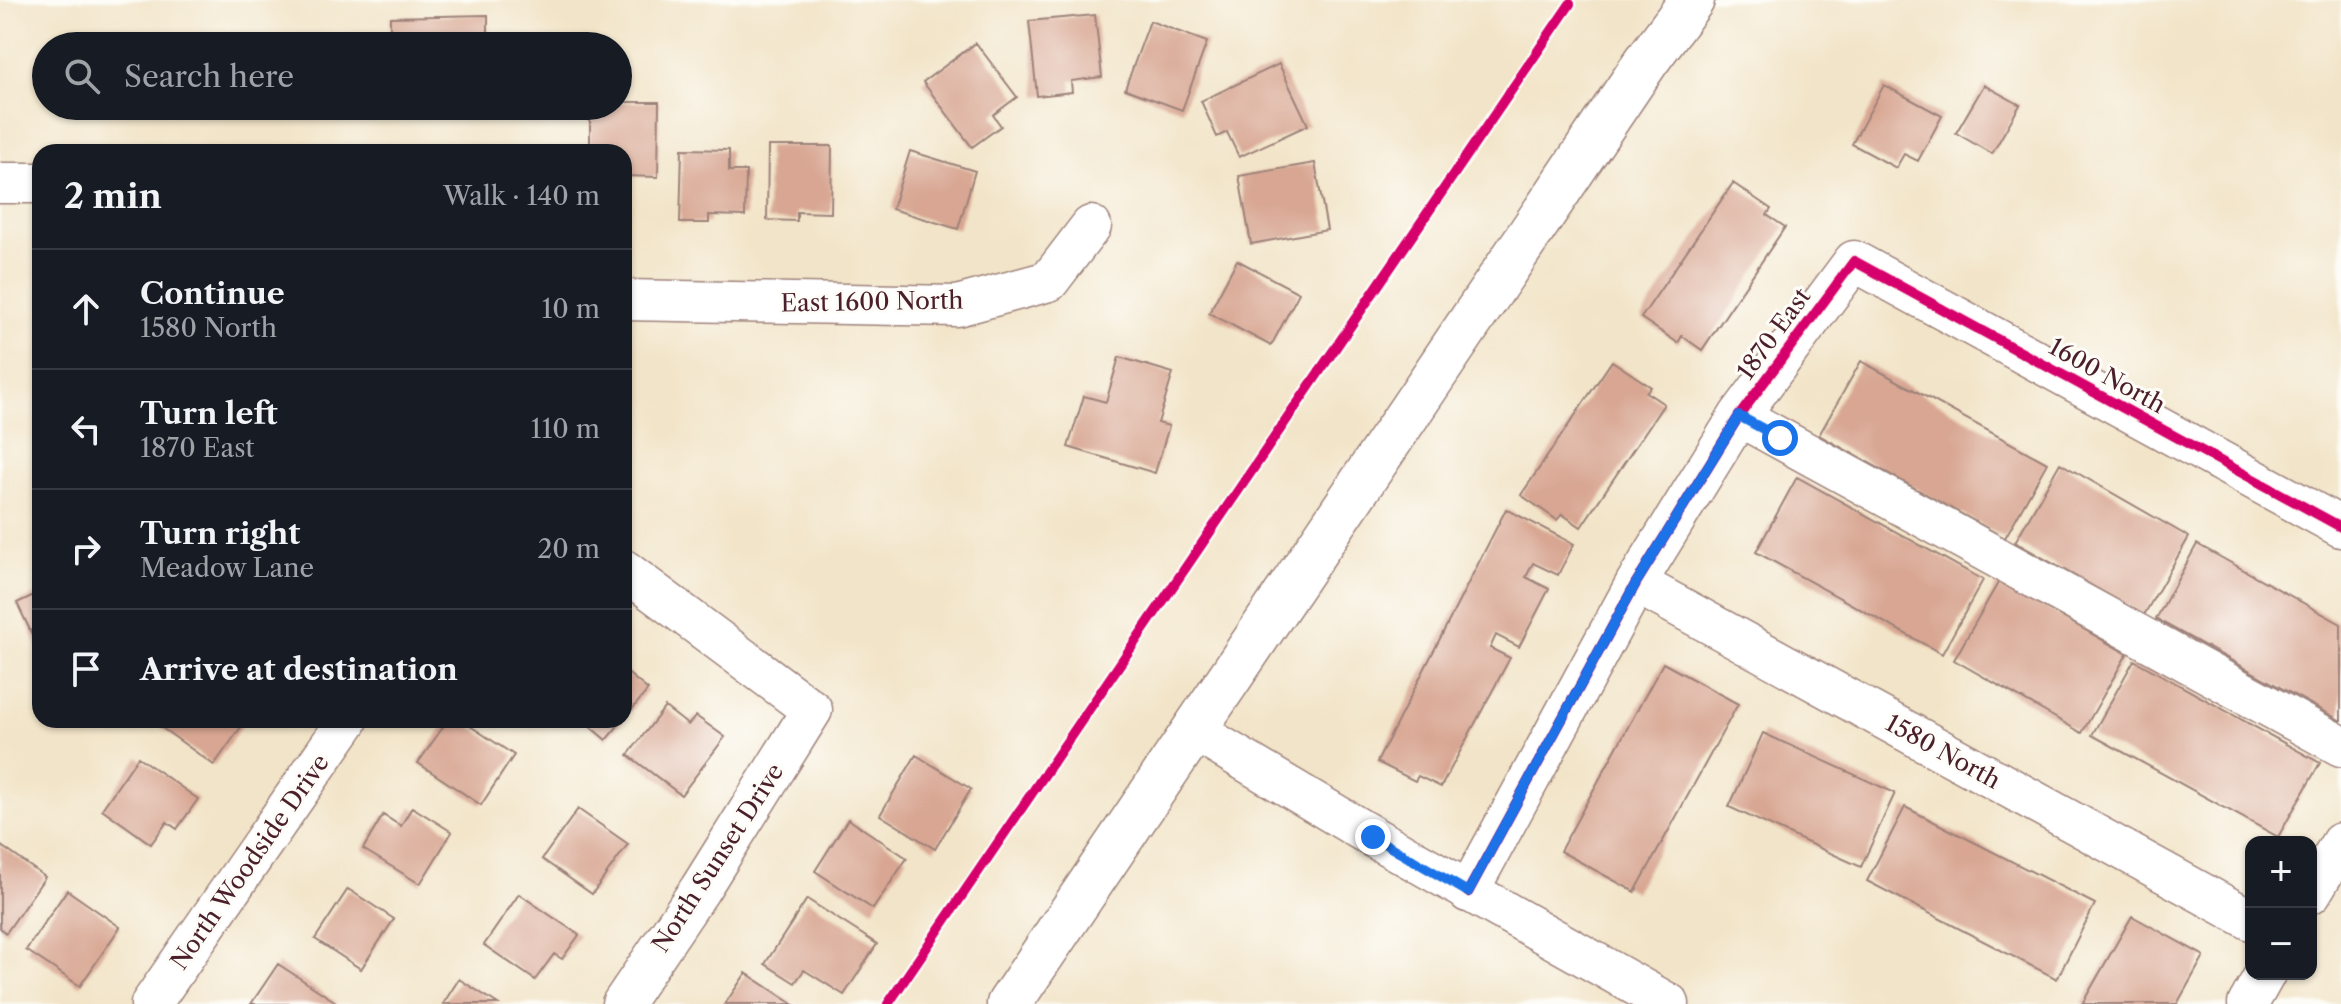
<!DOCTYPE html>
<meta charset="utf-8">
<style>
body{margin:0;font-family:"Libre Caslon Text",serif;background:#20242c;color:#f1f3f6}
.controls{position:absolute;right:24px;bottom:24px;display:grid;overflow:hidden;border-radius:16px;box-shadow:0 2px 6px #0004}
.controls button{width:72px;height:72px;display:grid;place-items:center;padding:0;border:0;border-bottom:2px solid #363941;background:#171b24;color:#f1f3f6;font:40px sans-serif}
.stop{position:absolute;width:24px;height:24px;margin:-18px;border:6px solid #1a73e8;border-radius:50%;background:#fff}
.stop.end{background:#1a73e8;border-color:#fff;box-shadow:0 2px 8px #0008}
.list{margin:0;padding:0;list-style:none}
h2{display:flex;justify-content:space-between;align-items:center;height:104px;margin:0;padding:0 32px;font-size:34px}
h2 small{font-size:26px;font-weight:400;color:#9ea1a6}
.list li{display:grid;grid-template-columns:52px 1fr auto;gap:24px;align-items:center;box-sizing:border-box;height:120px;padding:0 32px;border-top:2px solid #363941}
.list b{display:block;font-size:30px;white-space:nowrap}
.list p{margin:0;font-size:26px;white-space:nowrap;color:#9ea1a6}
.list em{font-size:26px;font-style:normal;color:#9ea1a6}
.icon{flex:none;width:44px;height:44px;fill:none;stroke:currentColor;stroke-width:2;stroke-linecap:round;stroke-linejoin:round}
.map{position:relative;flex:none;width:2341px;height:1004px;overflow:hidden}
.search{position:absolute;background:#171b24;box-shadow:0 2px 6px #0004;left:32px;top:32px;width:600px;height:88px;display:flex;align-items:center;gap:20px;box-sizing:border-box;padding:0 28px;border-radius:44px;color:#9ea1a6;font-size:30px}
.panel{position:absolute;background:#171b24;box-shadow:0 2px 6px #0004;left:32px;top:144px;width:600px;height:584px;border-radius:24px}
.map>svg:first-child{display:block}
.building{fill:#d8a692}
.lines{fill:none;stroke-linecap:round;stroke-linejoin:round}
.minor-casing{stroke:#9e827a;stroke-width:43}
.secondary-casing{stroke:#9e827a;stroke-width:47}
.minor{stroke:#fff;stroke-width:40}
.secondary{stroke:#fff;stroke-width:44}
.cycleway-casing{stroke:#fdfcf7;stroke-width:15}
.cycleway{stroke:#d6006c;stroke-width:10}
.route{stroke:#1a73e8;stroke-width:10}
.labels{text-anchor:middle;stroke-width:6;stroke-linejoin:round;paint-order:stroke}
.street-label{font-size:24px;fill:#4a1f2b;stroke:#fdfcf7}
</style>
<div class="map">
<svg width="2341" height="1004" viewBox="0 0 2341 1004">
<rect width="100%" height="100%" fill="#fdfcf7"/>
<filter id="ink" filterUnits="userSpaceOnUse"><feTurbulence type="fractalNoise" baseFrequency=".0125" numOctaves="2"/><feDisplacementMap in="SourceGraphic" scale="16" xChannelSelector="R" yChannelSelector="G"/><feConvolveMatrix kernelMatrix="1 2 1 2 8 2 1 2 1" color-interpolation-filters="sRGB"/></filter>
<filter id="wash" filterUnits="userSpaceOnUse"><feTurbulence type="fractalNoise" baseFrequency=".006" numOctaves="4" result="noise"/><feDisplacementMap in="SourceGraphic" scale="32" xChannelSelector="R" yChannelSelector="G"/><feGaussianBlur stdDeviation="1.8" result="paint"/><feColorMatrix in="noise" values="0 0 0 0 0 0 0 0 0 0 0 0 0 0 0 0 0 1.4 0 .05"/><feComposite in="paint" operator="in"/></filter>
<g filter="url(#wash)">
<rect width="100%" height="100%" fill="#f2e4c8"/>
<g id="blocks">
<path class="building" d="M488 15V46H390V17Z
M1095 15 1102 77 1071 81 1072 92 1037 96 1029 21Z
M1150 21 1207 42 1182 110 1125 89Z
M503 41 573 42V46H503Z
M976 43 1017 97 993 115 1001 126 972 147 923 82Z
M1279 64 1308 125 1239 157 1227 132 1217 137 1201 101Z
M1884 85 1942 116 1918 161 1904 154 1896 168 1852 144Z
M1984 85 2020 105 1992 154 1956 133Z
M618 102H659L658 177 624 176V152H590V106H618Z
M502 106H535V118L502 117Z
M768 146H832L831 213 797 212V221L767 220Z
M682 149 729 150V171H746L745 216 709 215V223H680Z
M910 151 975 171 958 229 892 209Z
M1315 163 1327 230 1251 244 1239 176Z
M1733 183 1771 209 1767 215 1785 227 1702 350 1682 336 1678 343 1641 318Z
M1237 260 1299 293 1271 346 1209 313Z
M1119 357 1173 373 1158 423 1169 426 1155 473 1068 447 1084 396 1106 402Z
M1612 361 1651 387 1646 392 1664 404 1581 527 1562 514 1557 520 1521 495Z
M1861 361 2047 463 2005 538 1819 435Z
M2060 463 2189 537 2144 615 2015 542Z
M1797 477 1983 580 1942 654 1756 552Z
M1506 509 1574 544 1558 575 1533 563 1526 577 1549 589 1519 647 1496 635 1490 648 1510 658 1441 787 1418 776 1415 781 1377 762Z
M2197 544 2341 624V721L2156 619Z
M1999 581 2127 654 2082 733 1954 660Z
M40 592V651L17 603Z
M2134 660 2320 763 2278 837 2092 735Z
M1663 663 1738 704 1635 892 1560 851Z
M624 670 648 690 624 719Z
M665 707 688 725 696 716 725 737 681 795 628 755Z
M151 720H246L214 765Z
M448 720H461L514 755 481 805 418 763Z
M582 720H623L606 740Z
M1763 733 1895 793 1861 867 1729 807Z
M916 755 971 789 935 849 880 815Z
M138 757 198 799 177 829 167 822 151 844 102 809Z
M412 807 452 832 420 884 363 849 383 815 401 826Z
M1905 807 2095 904 2057 979 1867 881Z
M578 809 628 844 592 894 542 859Z
M848 819 907 858 873 909 815 871Z
M0 845 45 877 6 933 0 928Z
M348 889 394 919 361 969 315 939Z
M67 890 120 927 80 986 26 950Z
M519 894 579 935 562 959 554 954 535 980 484 945Z
M807 899 877 944 844 995 804 970 795 983 765 964Z
M2132 916 2204 956 2177 1004H2082Z
M278 964 336 1002 335 1004H251Z
M746 973 793 1004H725Z
M459 979 498 1004H443Z"/>
</g>
</g>
<g filter="url(#ink)">
<use href="#blocks" fill-opacity="0" stroke="#9e827a" stroke-width="2"/>
<g class="lines">
<defs>
<path id="minor" d="M0 183H40
M624 300 957 306 1049 281 1091 226
M1739 416 2341 746
M1636 583 2251 920
M1195 731 1373 837 1669 1004
M1468 892 1636 583 1739 416 1854 261 2341 527
M2311 893 2341 843
M151 1004 348 720
M622 1004 700 889 812 710 624 570
M2248 1004 2265 974"/>
<path id="secondary" d="M1009 1004 1646 62 1692 0"/>
</defs>
<use href="#minor" class="minor-casing"/>
<use href="#secondary" class="secondary-casing"/>
<use href="#minor" class="minor"/>
<use href="#secondary" class="secondary"/>
<defs>
<path id="cycleway" d="M1468 892 1636 583 1739 416 1854 261 2341 527
M888 1004 1570 4"/>
</defs>
<use href="#cycleway" class="cycleway-casing"/>
<use href="#cycleway" class="cycleway"/>
</g>
</g>
<g class="lines" filter="url(#ink)">
<path class="route" d="M1373 837 1468 892 1636 583 1739 416 1780 438"/>
</g>
<g class="labels">
<g class="street-label">
<text transform="translate(872 302) rotate(-1)" y="8">East 1600 North</text>
<text transform="translate(1774 334) rotate(-54)" y="8">1870 East</text>
<text transform="translate(2107 376) rotate(29)" y="8">1600 North</text>
<text transform="translate(1943 752) rotate(29)" y="8">1580 North</text>
<text transform="translate(718 858) rotate(-57)" y="8">North Sunset Drive</text>
<text transform="translate(250 862) rotate(-55)" y="8">North Woodside Drive</text>
</g>
</g>
</svg>
<div class="controls">
<button>+</button>
<button>−</button>
</div>
<div class="stop" style="left:1780px;top:438px"></div>
<div class="stop end" style="left:1373px;top:837px"></div>
<div class="search"><svg class="icon" aria-label="search" viewBox="0 0 24 24"><circle cx="10" cy="10" r="6"/><path d="M15 15l6 6"/></svg>Search here</div>
<section class="panel">
<h2>2 min<small>Walk · 140 m</small></h2>
<ul class="list">
<li><svg class="icon" aria-label="ahead" viewBox="0 0 24 24"><path d="M12 20V5M6 11l6-6 6 6"/></svg><div><b>Continue</b><p>1580 North</p></div><em>10 m</em></li>
<li><svg class="icon" aria-label="left" viewBox="0 0 24 24"><path d="M17 20v-9H6M10 6l-5 5 5 5"/></svg><div><b>Turn left</b><p>1870 East</p></div><em>110 m</em></li>
<li><svg class="icon" aria-label="right" viewBox="0 0 24 24"><path d="M7 20v-9h11M14 6l5 5-5 5"/></svg><div><b>Turn right</b><p>Meadow Lane</p></div><em>20 m</em></li>
<li><svg class="icon" aria-label="arrive" viewBox="0 0 24 24"><path d="M6 21V4h12l-3 4 3 4H6"/></svg><div><b>Arrive at destination</b></div></li>
</ul>
</section>
</div>
